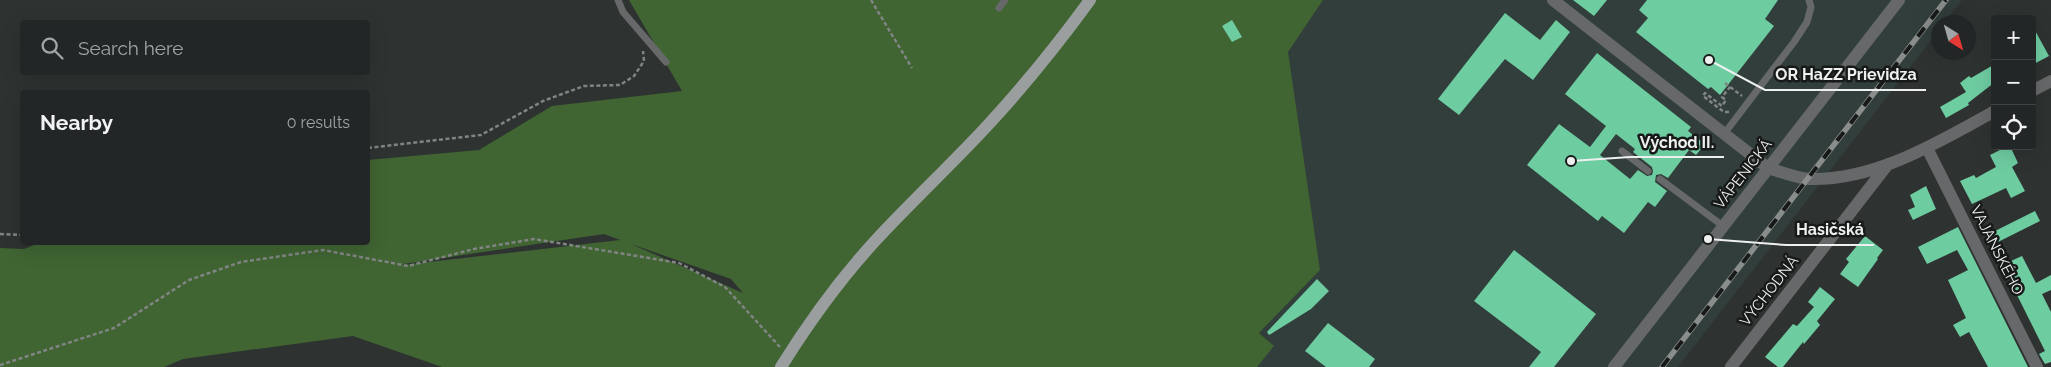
<!DOCTYPE html>
<meta charset="utf-8">
<style>
body{margin:0;font-family:Raleway,sans-serif;background:#2a2e2e;color:#f1f3f6}
.controls{position:absolute;right:15px;top:15px;display:grid;overflow:hidden;border-radius:5px;box-shadow:0 5px 20px #0002}
.controls button{width:45px;height:45px;display:grid;place-items:center;padding:0;border:0;border-bottom:1px solid #3f4343;background:#222626;color:#f1f3f6;font:25px sans-serif}
.compass{position:absolute;left:1931px;top:15px;width:45px;height:45px;border-radius:50%;background:#222626;box-shadow:0 5px 20px #0002;rotate:143deg}
.list{margin:0;padding:0;list-style:none}
h2{display:flex;justify-content:space-between;align-items:center;height:65px;margin:0;padding:0 20px;font-size:21px}
h2 small{font-size:16px;font-weight:400;color:#a2a5a7}
.icon{flex:none;width:28px;height:28px;fill:none;stroke:currentColor;stroke-width:2;stroke-linecap:round;stroke-linejoin:round}
.map{position:relative;flex:none;width:2051px;height:367px;overflow:hidden}
.search{position:absolute;background:#222626;box-shadow:0 5px 20px #0002;left:20px;top:20px;width:350px;height:55px;display:flex;align-items:center;gap:12px;box-sizing:border-box;padding:0 18px;border-radius:5px;color:#a2a5a7;font-size:19px}
.panel{position:absolute;background:#222626;box-shadow:0 5px 20px #0002;left:20px;top:90px;width:350px;height:155px;border-radius:5px}
.map>svg:first-child{display:block}
.built{fill:#323e3c}
.green{fill:#406432;fill-rule:evenodd}
.building{fill:#6ecca1;fill-rule:evenodd}
.lines{fill:none;stroke-linecap:round;stroke-linejoin:round}
.path{stroke:#808584;stroke-width:2.5;stroke-dasharray:4 2.5;stroke-linecap:butt}
.service{stroke:#666869;stroke-width:7}
.minor{stroke:#666869;stroke-width:12}
.primary{stroke:#9a9e9f;stroke-width:12}
.rail-casing{stroke:#898d8c;stroke-width:5.5}
.rail{stroke:#181a1a;stroke-width:4;stroke-dasharray:11;stroke-linecap:butt}
.labels{text-anchor:middle;stroke-width:5;stroke-linejoin:round;paint-order:stroke}
.street-label{font-size:15px;fill:#edf0ef;stroke:#181a1a}
.leader{fill:none;stroke:#edf0ef;stroke-width:2}
.callout-dot{fill:#edf0ef;stroke:#181a1a;stroke-width:2}
.callout-label{font-size:16px;text-anchor:middle;font-weight:bold;fill:#edf0ef;stroke:#181a1a;stroke-width:5;stroke-linejoin:round;paint-order:stroke}
</style>
<div class="map">
<svg width="2051" height="367" viewBox="0 0 2051 367">
<rect width="100%" height="100%" fill="#2e3332"/>
<path class="built" d="M1323 0H1962L1945 22H1938V31L1678 367H1257L1273 346 1259 333 1320 270 1287 52Z"/>
<path class="green" d="M629 0H1323L1288 52 1320 270 1259 333 1274 346 1257 367H442L353 336 183 359 164 367H0V248L24 249 42 242H368V160L479 150 552 106 682 91ZM604 234 620 240 403 265V264ZM631 244 731 279 743 293Z"/>
<path class="building" d="M1573 0H1607L1594 16Z
M1647 0H1778L1765 19 1774 26 1720 95 1711 87 1708 89 1636 32 1648 18 1639 10Z
M1505 13 1540 40 1556 20 1570 32 1533 80 1505 59 1459 115 1438 99Z
M1232 20 1242 37 1232 42 1222 26Z
M2032 25 2049 56 2032 65Z
M1597 53 1691 127 1688 131 1705 144 1696 155 1689 150 1668 178 1661 174 1656 175 1655 182 1667 191 1655 207 1648 202 1624 233 1602 216 1598 221 1527 165 1559 124 1590 147 1606 126 1565 94ZM1616 134 1635 149 1633 152 1652 167 1653 171 1652 175 1647 176 1638 170 1630 179 1600 155Z
M1995 64V82L1968 103 1969 105 1946 118 1940 107 1966 92 1960 83 1969 76 1971 78Z
M2008 146H2010L2018 163 2012 167 2025 191 2011 198 2006 188 1972 204 1960 181 1974 175 1976 178 1996 167 1990 155Z
M1926 186 1936 209 1913 220 1908 210 1915 207 1910 195Z
M2035 211 2040 221 1992 245 1987 235Z
M1958 227 2028 367H1988L1969 332 1960 337 1953 325 1966 318 1948 280 1968 270 1957 250 1927 264 1918 247Z
M1865 236 1883 250 1877 258 1878 259 1858 287 1840 274 1849 262 1846 259Z
M1514 250 1596 314 1554 367H1529L1541 352 1474 301Z
M2022 256 2036 283 2051 275V290L2042 294 2051 312V362L2045 364 2039 354 2045 351 2002 265Z
M1317 279 1329 291 1311 309 1269 335 1267 332Z
M1820 287 1835 299 1817 321 1820 325 1804 344 1803 342 1783 367H1778L1765 357 1793 324 1797 326 1814 307 1808 302Z
M1328 323 1375 359 1369 367H1326L1305 351Z"/>
<g class="lines">
<path class="path" d="M871 0 912 68
M1725 83 1742 96
M1729 112H1724L1703 96 1705 93 1722 106 1726 100 1722 97 1730 87
M368 148 481 135 543 101 584 86 620 85 634 76 644 61 643 51
M0 234 22 235
M0 365 114 328 189 280 241 262 323 250 408 266 474 249 534 239 679 263 725 287 780 347"/>
<path class="service" d="M618 0 623 12 666 62
M999 8 1005 0
M1724 134 1794 42 1807 22 1811 7 1809 0
M1622 151 1648 171
M1660 179 1723 226"/>
<path class="minor" d="M1553 0 1768 168C1781 172 1796 178 1809 179 1875 181 1939 142 1995 111
M2032 91 2051 81
M1927 148 2037 367
M1614 367 1899 0
M1731 367 1888 164"/>
<path class="primary" d="M781 367C809 322 840 279 876 240 912 201 951 165 987 126 1024 86 1058 44 1090 0"/>
<defs>
<path id="rail" d="M1662 367 1946 0"/>
</defs>
<use href="#rail" class="rail-casing"/>
<use href="#rail" class="rail"/>
</g>
<g class="labels">
<g class="street-label">
<text transform="translate(1743 174) rotate(-52)" y="5">VÁPENICKÁ</text>
<text transform="translate(1997 250) rotate(63)" y="5">VAJANSKÉHO</text>
<text transform="translate(1769 291) rotate(-52)" y="5">VÝCHODNÁ</text>
</g>
</g>
<path class="leader" d="M1709 60L1765 90H1926M1571 161L1630 157H1724M1708 239L1786 245H1874"/>
<g class="callout-dot">
<circle cx="1709" cy="60" r="5"/>
<circle cx="1571" cy="161" r="5"/>
<circle cx="1708" cy="239" r="5"/>
</g>
<g class="callout-label">
<text x="1846" y="80">OR HaZZ Prievidza</text>
<text x="1677" y="148">Východ II.</text>
<text x="1830" y="235">Hasičská</text>
</g>
</svg>
<div class="controls">
<button>+</button>
<button>−</button>
<button><svg class="icon" aria-label="locate" viewBox="0 0 24 24"><circle cx="12" cy="12" r="6"/><path d="M12 2v4M12 18v4M2 12h4M18 12h4"/></svg></button>
</div>
<svg class="compass" viewBox="-18 -18 36 36"><path d="M0-13l5 13h-10z" fill="#e53935"/><path d="M0 13l5-13h-10z" fill="#a2a5a7"/></svg>
<div class="search"><svg class="icon" aria-label="search" viewBox="0 0 24 24"><circle cx="10" cy="10" r="6"/><path d="M15 15l6 6"/></svg>Search here</div>
<section class="panel">
<h2>Nearby<small>0 results</small></h2>
<ul class="list">
</ul>
</section>
</div>
